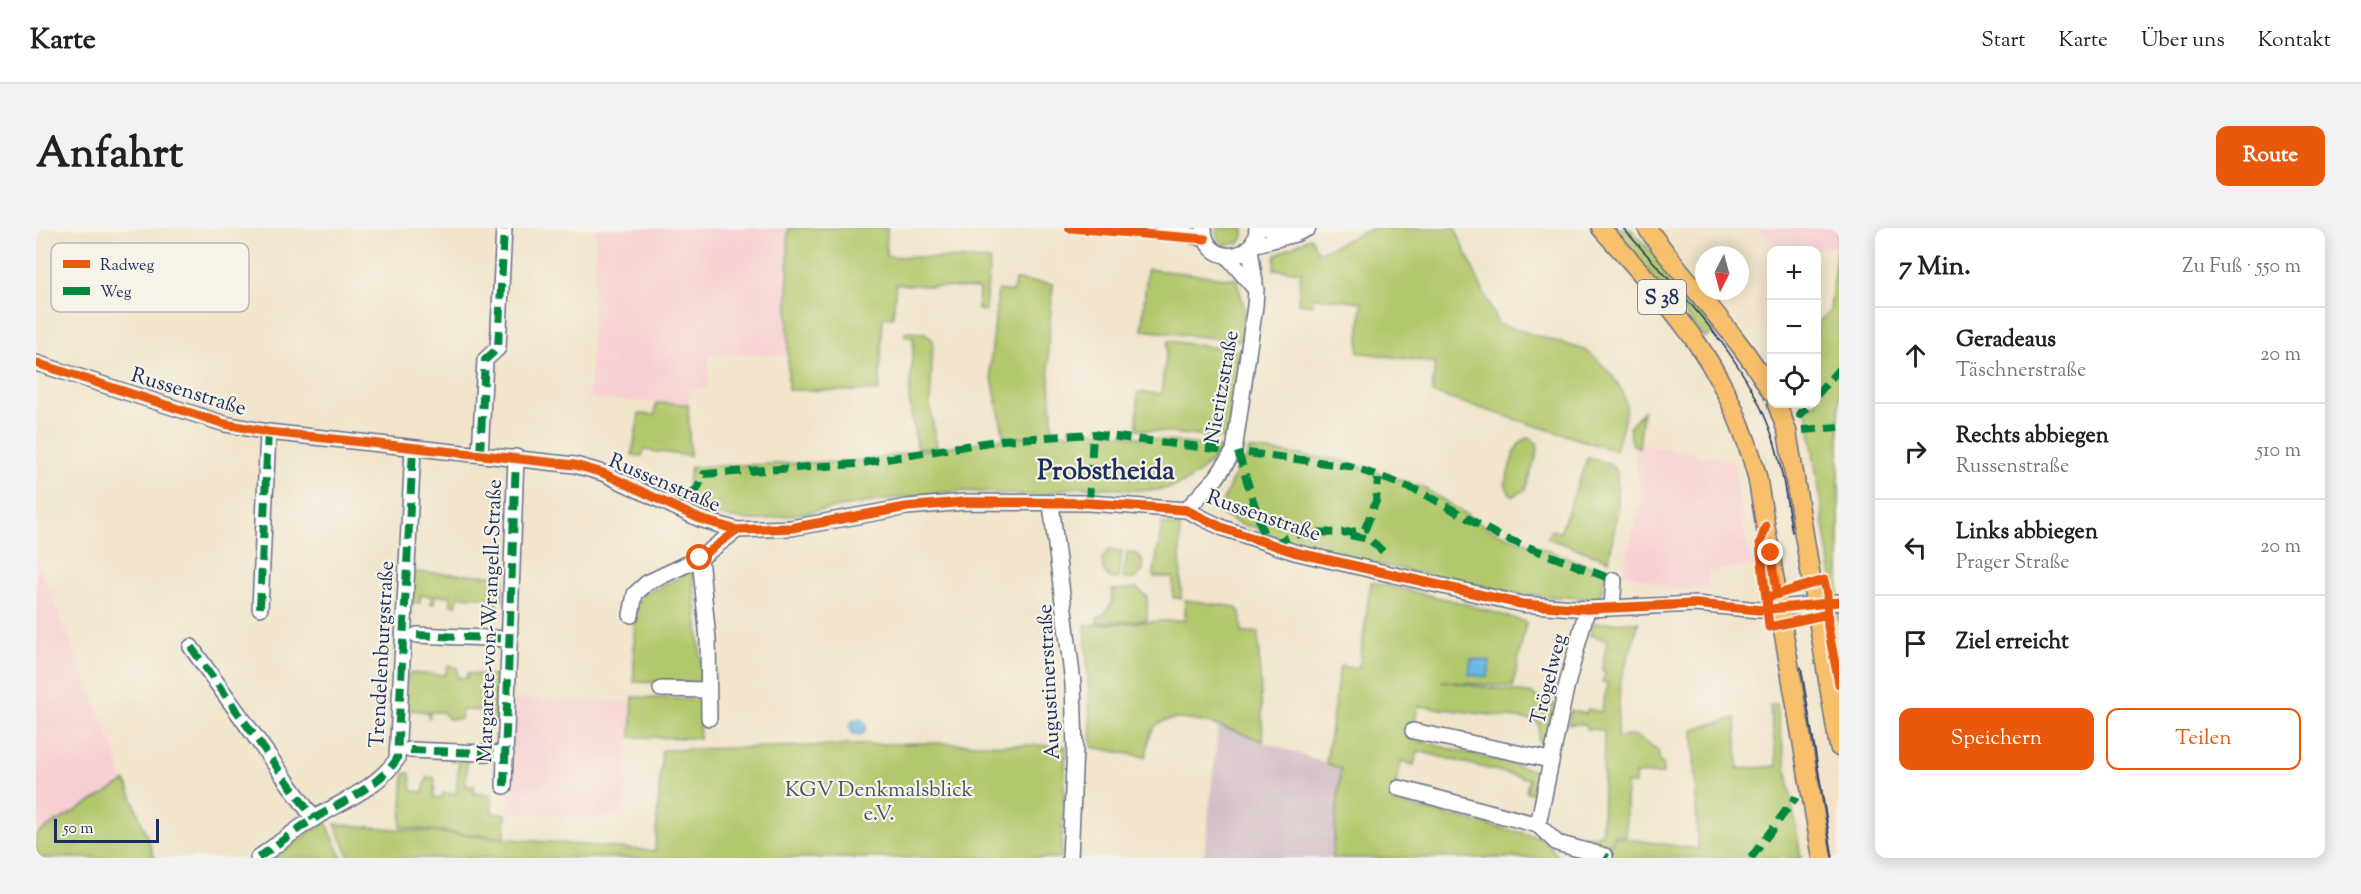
<!DOCTYPE html>
<html lang="de">
<meta charset="utf-8">
<style>
body{margin:0;font-family:"Sorts Mill Goudy",serif;background:#f2f2f2;color:#202124}
.controls{position:absolute;right:18px;top:18px;display:grid;overflow:hidden;border-radius:12px;box-shadow:0 3px 15px #0003}
.controls button{width:54px;height:54px;display:grid;place-items:center;padding:0;border:0;border-bottom:2px solid #e0e0e0;background:#fff;color:#202124;font:30px sans-serif}
.compass{position:absolute;left:1659px;top:18px;width:54px;height:54px;border-radius:50%;background:#fff;box-shadow:0 3px 15px #0003;rotate:186deg}
.scale{position:absolute;left:18px;bottom:15px;width:105px;box-sizing:border-box;padding-left:6px;border:3px solid #1b2f5e;border-top:0;font-size:16px;line-height:21px;white-space:nowrap;color:#1b2f5e;-webkit-text-stroke:4px #f7f3e8;paint-order:stroke}
.stop{position:absolute;width:18px;height:18px;margin:-14px;border:4px solid #ea580c;border-radius:50%;background:#fff}
.stop.end{background:#ea580c;border-color:#fff;box-shadow:0 2px 6px #0008}
.list{margin:0;padding:0;list-style:none}
h2{display:flex;justify-content:space-between;align-items:center;height:78px;margin:0;padding:0 24px;font-size:26px}
h2 small{font-size:20px;font-weight:400;color:#757577}
.list li{display:grid;grid-template-columns:39px 1fr auto;gap:18px;align-items:center;box-sizing:border-box;height:96px;padding:0 24px;border-top:2px solid #e0e0e0}
.list b{display:block;font-size:22px;white-space:nowrap}
.list p{margin:0;font-size:20px;white-space:nowrap;color:#757577}
.list em{font-size:20px;font-style:normal;color:#757577}
.actions{display:flex;gap:12px;padding:18px 24px}
.actions a{flex:1;padding:14px 0;border:2px solid #ea580c;border-radius:12px;text-align:center;font-size:21px;color:#ea580c}
.actions .main{background:#ea580c;color:#fff}
.icon{flex:none;width:33px;height:33px;fill:none;stroke:currentColor;stroke-width:2;stroke-linecap:round;stroke-linejoin:round}
.map{position:relative;flex:none;width:1803px;height:630px;overflow:hidden;border-radius:12px}
header{display:flex;align-items:center;gap:36px;box-sizing:border-box;height:84px;padding:0 30px;background:#fff;border-bottom:2px solid #e0e0e0}
header strong{font-size:28px}
nav{display:flex;gap:33px;margin-inline-start:auto;font-size:21px}
.intro{display:flex;align-items:center;justify-content:space-between;box-sizing:border-box;height:144px;padding:0 36px}
h1{margin:0;font-size:42px}
.button{padding:15px 27px;border-radius:12px;background:#ea580c;color:#fff;font-size:21px;font-weight:700}
main{display:flex;gap:36px;padding:0 36px}
aside{flex:1;background:#fff;border-radius:12px;box-shadow:0 3px 15px #0003}
.map>svg:first-child{display:block}
.built{fill:#f7cfd2}
.industrial{fill:#d2bdc6}
.green{fill:#b2c86c;stroke:#667c65;stroke-width:1.5}
.water{fill:#6cb8e5;stroke:#4474a2;stroke-width:1.5}
.lines{fill:none;stroke-linecap:round;stroke-linejoin:round}
.minor-casing{stroke:#666e84;stroke-width:18}
.major-casing{stroke:#666e84;stroke-width:21}
.minor{stroke:#fff;stroke-width:15}
.major{stroke:#f8bf6c;stroke-width:18}
.tram{stroke:#1b2f5e;stroke-width:1.5}
.quiet{stroke:#00873e;stroke-width:8;stroke-dasharray:15 8;stroke-linecap:butt}
.cycleway-casing{stroke:#f7f3e8;stroke-width:13}
.cycleway{stroke:#e8590c;stroke-width:9}
.route{stroke:#ea580c;stroke-width:8}
.labels{text-anchor:middle;stroke-width:4.5;stroke-linejoin:round;paint-order:stroke}
.shield{fill:#f7f3e8;stroke:#5d6a87;stroke-width:1.5}
.shield-label{font-size:20px;font-weight:bold;fill:#1b2f5e}
.street-label{font-size:21px;fill:#1b2f5e;stroke:#f7f3e8}
.park-label{font-size:21px;fill:#415562;stroke:#f7f3e8}
.district-label{font-size:27px;font-weight:bold;fill:#1b2f5e;stroke:#f7f3e8}
.key{fill:#f7f3e8;stroke:#b5b8bf;stroke-width:1.5}
.key-label{font-size:16px;fill:#1b2f5e}
</style>
<header>
<strong>Karte</strong>
<nav><a>Start</a><a>Karte</a><a>Über uns</a><a>Kontakt</a></nav>
</header>
<div class="intro"><h1>Anfahrt</h1><a class="button">Route</a></div>
<main>
<div class="map">
<svg width="1803" height="630" viewBox="0 0 1803 630">
<rect width="100%" height="100%" fill="#f7f3e8"/>
<filter id="ink" filterUnits="userSpaceOnUse"><feTurbulence type="fractalNoise" baseFrequency=".0167" numOctaves="2"/><feDisplacementMap in="SourceGraphic" scale="12" xChannelSelector="R" yChannelSelector="G"/><feConvolveMatrix kernelMatrix="1 2 1 2 8 2 1 2 1" color-interpolation-filters="sRGB"/></filter>
<filter id="wash" filterUnits="userSpaceOnUse"><feTurbulence type="fractalNoise" baseFrequency=".008" numOctaves="4" result="noise"/><feDisplacementMap in="SourceGraphic" scale="24" xChannelSelector="R" yChannelSelector="G"/><feGaussianBlur stdDeviation="1.35" result="paint"/><feColorMatrix in="noise" values="0 0 0 0 0 0 0 0 0 0 0 0 0 0 0 0 0 1.4 0 .05"/><feComposite in="paint" operator="in"/></filter>
<g filter="url(#wash)">
<rect width="100%" height="100%" fill="#f1e4ca"/>
<path class="built" d="M561 0H752V128L673 125 672 161 652 160V176L553 171Z
M1724 0H1803V3L1801 19 1745 21 1724 4Z
M1597 214 1696 233 1715 338 1671 343 1673 360 1641 361 1587 344 1605 272Z
M0 330 81 528 87 555 0 606Z
M478 471 595 474 589 591 472 584Z"/>
<path class="industrial" d="M1182 498 1305 540 1296 630H1168Z"/>
<path class="green" d="M752 0H851L850 28 954 32 949 83 942 82 943 61 860 56 857 89H847L843 163 752 162Z
M1180 0H1208V7L1203 15 1190 17 1182 11Z
M1337 0H1419L1462 96 1549 122C1565 133 1590 158 1590 180 1589 193 1583 209 1580 223L1396 165 1399 135 1322 124 1326 74 1278 69 1276 77 1262 75 1265 44 1238 41 1240 27 1275 9 1282 25Z
M1575 0H1594L1682 100 1669 110Z
M1803 0V396L1770 176H1780L1781 95 1794 83Z
M1111 41 1200 51 1209 81 1205 113 1106 102Z
M979 52 1017 56 1012 118 1017 206 1057 203 1188 220C1176 232 1164 246 1149 254 1109 276 1049 245 1008 268L926 263 880 267 724 292C698 292 674 288 651 276L650 264 655 239 820 233 963 211 1002 208 968 209 954 140 962 62 977 64Z
M869 104 889 105 897 112 894 178 901 219 881 221 873 171 878 110 869 109Z
M1132 113 1204 123 1190 211 1101 201 1102 164 1125 166Z
M620 175 652 176 654 228 608 222 606 228 596 227 603 186 619 187Z
M1607 183 1603 220 1596 216 1593 200Z
M1493 210 1501 215 1502 223 1489 262 1477 268 1474 266 1469 256C1474 242 1477 212 1493 210Z
M1213 221 1304 232 1388 260 1457 303 1572 344 1563 371 1487 367 1266 320 1218 299 1203 296 1182 284 1201 241 1210 231Z
M1552 229 1574 236 1581 244 1582 281 1573 332 1511 310 1515 302 1524 304Z
M1126 296 1144 299 1145 370H1137V349H1117Z
M1073 322 1086 323 1082 351 1074 350 1067 342 1066 330Z
M1091 324C1104 325 1108 330 1107 343L1098 351H1087Z
M657 343 667 456 598 454V388L607 367Z
M376 344 468 348 467 372H462L461 379 458 378V370L422 368 421 377H415V368L399 367 398 376H395V368L385 367 384 375H374Z
M1335 354 1422 374 1490 394 1477 459 1405 453 1498 466V468L1519 476 1508 515 1502 513 1503 495 1496 492 1382 478 1378 498H1373L1371 510 1502 543 1497 565 1490 564 1493 551 1382 523 1378 537 1365 533 1356 574 1507 610 1523 630H1296L1305 541 1290 535 1304 438 1323 440Z
M1101 360 1111 369V392L1061 395V391C1073 384 1077 376 1076 362Z
M1149 372 1199 379 1204 384 1206 405 1222 404 1227 513C1205 505 1144 482 1123 495 1112 503 1112 517 1110 529L1056 519 1049 397 1149 392Z
M1603 394 1584 455 1581 509 1600 508 1622 523 1624 535 1627 536V546H1599V556H1590V608L1578 607 1570 622 1532 612 1533 609 1563 607 1566 603 1568 502 1550 501V496H1533L1534 482 1550 486 1552 481 1565 484 1572 456 1566 454 1570 444 1566 442 1571 412 1554 407 1558 395Z
M412 437 421 440 422 450H431V445L465 449 463 493H454V483L426 482 425 491H413L407 484H394L393 491 391 484 370 481 372 445 409 447Z
M597 469 662 472 665 477 663 510 595 509Z
M1740 477 1765 630H1570L1579 609 1662 621 1657 501 1700 490 1702 541 1741 538 1734 478Z
M890 515 1030 518 1025 630H314L299 596 619 623 626 522Z
M415 529 431 530 430 558H438V566H456V585L470 586 469 610 365 599 368 545H374L376 563 387 564 391 549 399 550 398 569 406 570 407 565 420 566 423 534 415 533Z
M90 553 119 630H5L0 625V606Z
M290 594 306 630H237Z"/>
<path class="water" d="M1435 431 1454 433 1452 449 1433 447Z
M814 499a8 8 0 1 1 16 0a8 8 0 1 1-16 0Z"/>
</g>
<g filter="url(#ink)">
<g class="lines">
<defs>
<path id="minor" d="M1127 0 1169 11
M1168 0C1168 37 1220 36 1221 0
M1233 0 1259 6
M1217 17 1259 6 1272 0
M1191 28 1220 62
M0 135 189 196 232 204 539 237 567 245 664 291 701 302 755 300 871 279 929 274 1053 275 1150 282 1187 300 1258 324 1485 376 1551 381 1659 376 1724 382 1803 374
M444 226 449 132 462 120 468 0
M1015 276 1037 455 1039 520 1034 630
M1150 282 1181 249 1198 223 1219 78 1220 62 1214 21
M664 330 672 411 673 490
M224 380 232 204
M1576 380 1578 352
M1551 381 1530 460 1502 597 1521 615 1569 628
M595 387 599 366 611 355 664 330 701 302
M381 407 474 411
M155 419 278 591
M625 461 672 462
M1377 503 1514 532
M374 522 470 526
M468 558 480 229
M1363 560 1502 597
M222 630C241 617 259 602 279 590 307 573 342 559 361 531L377 221"/>
<path id="major" d="M1565 0C1640 84 1691 136 1721 248L1786 630
M1611 0C1651 56 1701 105 1736 165
M1741 176 1751 203 1803 519"/>
</defs>
<use href="#minor" class="minor-casing"/>
<use href="#major" class="major-casing"/>
<use href="#minor" class="minor"/>
<use href="#major" class="major"/>
<path class="tram" d="M1587 0C1644 65 1709 126 1737 210 1747 240 1750 273 1756 304
M1765 439 1797 630"/>
<path class="quiet" d="M1780 168 1803 141
M1766 182 1764 187 1774 176
M1767 202 1803 199
M1202 224 1230 314
M1212 225 1313 238 1348 250 1387 265 1463 308 1578 352
M444 226 449 132 462 120 468 0
M1053 275 1057 206
M636 278 661 261 668 246 820 236 966 212 1057 206 1188 222
M1314 307 1333 311 1352 328
M1239 317C1268 295 1297 311 1329 301L1340 273 1342 251
M224 380 232 204
M381 407 474 411
M155 419 278 591
M374 522 470 526
M468 558 480 229
M1569 628 1572 630
M222 630C241 617 259 602 279 590 307 573 342 559 361 531L377 221
M1715 630 1760 569"/>
<defs>
<path id="cycleway" d="M1033 0 1169 11
M0 135 189 196 232 204 539 237 567 245 664 291 701 302 755 300 871 279 929 274 1053 275 1150 282 1187 300 1258 324 1485 376 1551 381 1659 376 1724 382 1803 374
M1730 298 1724 315 1733 399 1792 386
M1732 369 1788 352 1791 366 1792 399 1803 456"/>
</defs>
<use href="#cycleway" class="cycleway-casing"/>
<use href="#cycleway" class="cycleway"/>
</g>
</g>
<g class="lines" filter="url(#ink)">
<path class="route" d="M664 330 701 302 755 300 871 279 929 274 1053 275 1150 282 1187 300 1258 324 1485 376 1551 381 1659 376 1724 382 1732 381V369L1741 366 1735 325"/>
</g>
<g class="labels">
<rect class="shield" x="1602" y="52" width="48" height="34" rx="4.5"/>
<g class="shield-label">
<text x="1626" y="76">S 38</text>
</g>
<g class="street-label">
<text transform="translate(1185 159) rotate(-80)" y="7">Nieritzstraße</text>
<text transform="translate(153 163) rotate(17)" y="7">Russenstraße</text>
<text transform="translate(629 254) rotate(23)" y="7">Russenstraße</text>
<text transform="translate(1228 287) rotate(19)" y="7">Russenstraße</text>
<text transform="translate(453 393) rotate(-88)" y="7">Margarete-von-Wrangell-Straße</text>
<text transform="translate(345 426) rotate(-87)" y="7">Trendelenburgstraße</text>
<text transform="translate(1512 451) rotate(-76)" y="7">Trögelweg</text>
<text transform="translate(1012 454) rotate(-93)" y="7">Augustinerstraße</text>
</g>
<g class="park-label">
<text x="843" y="568">KGV Denkmalsblick<tspan x="843" dy="24">e.V.</tspan></text>
</g>
<g class="district-label">
<text x="1070" y="251">Probstheida</text>
</g>
</g>
<rect x="15" y="15" width="198" height="69" rx="9" class="key"/>
<rect x="27" y="32" width="27" height="8" fill="#e8590c"/>
<rect x="27" y="59" width="27" height="8" fill="#00873e"/>
<g class="key-label">
<text x="64" y="42">Radweg</text>
<text x="64" y="69">Weg</text>
</g>
</svg>
<div class="controls">
<button>+</button>
<button>−</button>
<button><svg class="icon" aria-label="locate" viewBox="0 0 24 24"><circle cx="12" cy="12" r="6"/><path d="M12 2v4M12 18v4M2 12h4M18 12h4"/></svg></button>
</div>
<svg class="compass" viewBox="-18 -18 36 36"><path d="M0-13l5 13h-10z" fill="#e53935"/><path d="M0 13l5-13h-10z" fill="#757577"/></svg>
<div class="scale">50 m</div>
<div class="stop" style="left:664px;top:330px"></div>
<div class="stop end" style="left:1735px;top:325px"></div>
</div>
<aside>
<h2>7 Min.<small>Zu Fuß · 550 m</small></h2>
<ul class="list">
<li><svg class="icon" aria-label="ahead" viewBox="0 0 24 24"><path d="M12 20V5M6 11l6-6 6 6"/></svg><div><b>Geradeaus</b><p>Täschnerstraße</p></div><em>20 m</em></li>
<li><svg class="icon" aria-label="right" viewBox="0 0 24 24"><path d="M7 20v-9h11M14 6l5 5-5 5"/></svg><div><b>Rechts abbiegen</b><p>Russenstraße</p></div><em>510 m</em></li>
<li><svg class="icon" aria-label="left" viewBox="0 0 24 24"><path d="M17 20v-9H6M10 6l-5 5 5 5"/></svg><div><b>Links abbiegen</b><p>Prager Straße</p></div><em>20 m</em></li>
<li><svg class="icon" aria-label="arrive" viewBox="0 0 24 24"><path d="M6 21V4h12l-3 4 3 4H6"/></svg><div><b>Ziel erreicht</b></div></li>
</ul>
<div class="actions"><a class="main">Speichern</a><a>Teilen</a></div>
</aside>
</main>
